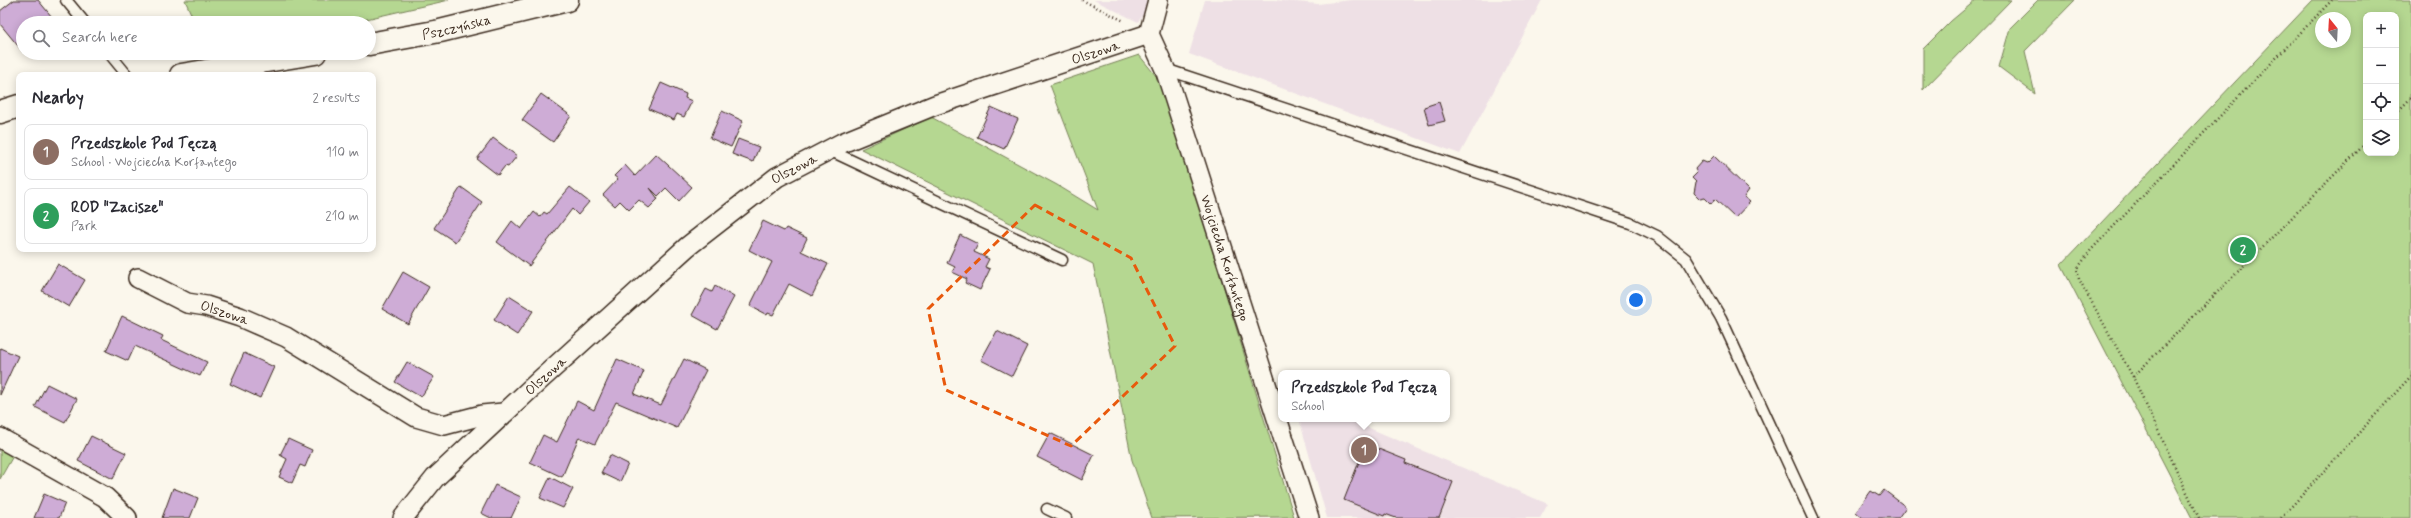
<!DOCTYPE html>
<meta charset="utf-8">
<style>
body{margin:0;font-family:Mynerve,sans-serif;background:#f2f2f3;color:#2b2b33}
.controls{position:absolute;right:12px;top:12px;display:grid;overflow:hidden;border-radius:8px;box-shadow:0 2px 10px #0003}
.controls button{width:36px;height:36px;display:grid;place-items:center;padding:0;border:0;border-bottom:1px solid #e1e1e2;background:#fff;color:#2b2b33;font:20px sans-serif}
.compass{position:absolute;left:2315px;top:12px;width:36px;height:36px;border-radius:50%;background:#fff;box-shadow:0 2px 10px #0003;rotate:342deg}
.you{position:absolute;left:1636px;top:300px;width:14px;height:14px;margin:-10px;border:3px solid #fff;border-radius:50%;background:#1a73e8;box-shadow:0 0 0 6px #1a73e833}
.badge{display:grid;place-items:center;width:26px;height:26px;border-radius:50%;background:#c8321e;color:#fff;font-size:13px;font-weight:700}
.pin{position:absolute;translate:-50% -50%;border:2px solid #fff;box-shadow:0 1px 4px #0006}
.popup{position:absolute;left:1278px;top:370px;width:172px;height:52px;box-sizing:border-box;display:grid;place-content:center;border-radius:8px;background:#fff;filter:drop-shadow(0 1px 3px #0005);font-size:13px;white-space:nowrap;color:#7c7c81}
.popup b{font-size:15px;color:#2b2b33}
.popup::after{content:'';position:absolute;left:50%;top:100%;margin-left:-8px;border:8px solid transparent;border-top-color:#fff}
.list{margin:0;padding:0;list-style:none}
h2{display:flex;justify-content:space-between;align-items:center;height:52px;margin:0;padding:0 16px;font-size:17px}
h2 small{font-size:13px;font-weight:400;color:#7c7c81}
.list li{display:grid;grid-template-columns:26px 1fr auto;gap:12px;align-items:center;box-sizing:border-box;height:56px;margin:0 8px 8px;padding:0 8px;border:1px solid #e1e1e2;border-radius:8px}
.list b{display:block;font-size:15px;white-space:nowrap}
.list p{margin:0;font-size:13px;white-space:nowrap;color:#7c7c81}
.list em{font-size:13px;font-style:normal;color:#7c7c81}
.icon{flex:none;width:22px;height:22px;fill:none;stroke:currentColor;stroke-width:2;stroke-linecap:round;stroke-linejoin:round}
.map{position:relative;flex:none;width:2411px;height:518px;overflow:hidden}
.search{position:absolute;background:#fff;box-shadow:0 2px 10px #0003;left:16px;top:16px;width:360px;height:44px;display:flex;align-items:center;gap:10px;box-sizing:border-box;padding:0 14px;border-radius:22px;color:#7c7c81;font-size:15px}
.panel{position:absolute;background:#fff;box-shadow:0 2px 10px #0003;left:16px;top:72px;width:360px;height:180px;border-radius:8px}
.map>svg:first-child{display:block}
.built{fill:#eee0e5}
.green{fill:#b5d791;stroke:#788058;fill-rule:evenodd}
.building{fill:#ceacd6;stroke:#3b2a1e}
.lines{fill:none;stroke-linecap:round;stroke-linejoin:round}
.service-casing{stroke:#3b2a1e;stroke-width:13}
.minor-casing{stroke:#3b2a1e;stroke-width:22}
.secondary-casing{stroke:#3b2a1e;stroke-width:25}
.path{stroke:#3b2a1e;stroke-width:2.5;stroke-dasharray:1 3;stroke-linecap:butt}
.service{stroke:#fbf7ec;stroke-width:10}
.minor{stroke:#fbf7ec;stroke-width:19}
.secondary{stroke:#fbf7ec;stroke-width:22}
.marked{fill:none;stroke:#e8590c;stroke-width:3;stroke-dasharray:8 5;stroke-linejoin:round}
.labels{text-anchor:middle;stroke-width:4;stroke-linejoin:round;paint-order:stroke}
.street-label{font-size:14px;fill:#3b2a1e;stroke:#fbf7ec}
</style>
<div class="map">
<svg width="2411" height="518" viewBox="0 0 2411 518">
<rect width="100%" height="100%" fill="#fbf7ec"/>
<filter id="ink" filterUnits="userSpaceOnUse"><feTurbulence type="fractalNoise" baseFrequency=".025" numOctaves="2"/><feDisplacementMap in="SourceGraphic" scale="8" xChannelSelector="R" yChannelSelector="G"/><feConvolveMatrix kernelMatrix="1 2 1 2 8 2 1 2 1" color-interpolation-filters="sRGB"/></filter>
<g filter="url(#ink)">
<path class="built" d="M1094 0H1147L1144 13 1138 22Z
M1205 0H1274L1318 4 1351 0H1542L1460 154 1189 54Z
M1299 419H1348L1548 504 1540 518H1327Z"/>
<path class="green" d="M185 0H449L349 23H195Z
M1976 0H2011L1923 90V49L1951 21Z
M2038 0H2075L2025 51 2035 94 1999 67 2010 28Z
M2313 0H2411V518H2192L2061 265ZM2366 15H2396V153H2366ZM2321 18H2345V42H2321Z
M1139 55 1161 82 1294 517 1152 518 1132 460 1093 264 861 149 931 117 1057 185 1098 210 1050 85Z
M0 449 13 456 0 479Z"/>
<path class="building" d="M14 0H38L57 23H23V52L0 24V11Z
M661 83 686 94 685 98 692 101 684 117 677 114 674 120 649 109Z
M541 94 571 116 553 142 522 120Z
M1439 102 1445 121 1429 125 1424 107Z
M991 107 1018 119 1004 149 977 137Z
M722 111 743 121 731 147 710 138Z
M493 138 517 156 508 167 505 166 498 175 477 159Z
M738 139 759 147 753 162 732 154Z
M656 154 692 187 679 201 666 188 658 196 650 188 658 199 649 208 639 200 629 210 620 201 615 206 603 195 618 179 614 176 625 165 635 176Z
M1714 156 1749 190 1744 197 1750 202 1735 218 1715 199 1711 204 1705 198 1700 199 1694 193 1696 182 1692 178 1697 173 1695 169 1702 161 1707 163Z
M461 187 482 202 455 242 434 228Z
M570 187 589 202 578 215 572 209 529 266 497 242 512 221 521 229 534 212 540 217 544 212 547 214Z
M763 221 784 231 786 228 807 238 801 251 828 264 812 296 789 284 773 315 768 313 767 315 750 306 772 262 749 250Z
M960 235 978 244 974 252 989 259 985 267 990 269 980 290 965 283 967 279 952 272 955 267 947 263Z
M58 264 85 280 69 307 42 291Z
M403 272 429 287 408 324 382 309Z
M715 286 734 297 717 329 692 315 706 289 712 292Z
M509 296 533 311 517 335 494 320Z
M122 316 163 336 161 340 207 362 200 376 135 346 128 361 106 351Z
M997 331 1027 346 1012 376 981 360Z
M0 348 18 356 0 395Z
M244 353 274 367 260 398 230 384Z
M617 359 644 371 634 394 661 405 684 359 706 370 677 428 616 402 595 444 579 437 562 477 530 462 543 435 557 442 577 401 594 410Z
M407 362 434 377 421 397 395 382Z
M47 384 77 399 65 422 35 407Z
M1050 433 1094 455 1082 480 1037 457Z
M91 436 126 453 113 479 78 461Z
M288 439 312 450 305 467 300 465 292 483 279 477 287 459 280 455Z
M1366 444 1406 460 1405 463 1453 482 1439 518H1396L1385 514 1384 516 1344 500Z
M610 455 628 464 620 482 601 473Z
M550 477 573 489 563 508 540 498Z
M495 485 521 497 511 518H491L481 513Z
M173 488 198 498 190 518H162Z
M1884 490 1906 507 1898 518H1863L1856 512 1871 491 1879 496Z
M44 494 65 503 59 518H34Z"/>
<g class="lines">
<defs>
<path id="service" d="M66 0 85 23
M109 53 127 75
M1165 69 1630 223 1657 236 1686 259 1721 318 1813 518
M829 150 1062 260
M1047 509 1066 518"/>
<g id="minor">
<path id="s1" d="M1158 0 1149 34 1165 69 1309 518"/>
<path id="s2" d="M138 278 187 303 206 306 240 317 286 337 416 417 444 425 482 415 503 413"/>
<path d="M0 438 105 497 127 518"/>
<path id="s3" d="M403 518 435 478 540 380 687 247 777 177 842 143 935 105 1149 34"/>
</g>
<g id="secondary">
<path id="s4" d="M369 44 440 31 567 0"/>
<path d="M181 75 315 53"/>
<path d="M0 112 19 106"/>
</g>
</defs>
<use href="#service" class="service-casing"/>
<use href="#minor" class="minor-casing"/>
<use href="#secondary" class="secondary-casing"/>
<path class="path" d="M1082 0 1124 21
M2396 113 2411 98
M2133 377 2079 279 2077 269 2091 250 2332 0
M2199 518 2133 377 2366 143
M2281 518 2411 376"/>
<use href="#service" class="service"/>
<use href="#minor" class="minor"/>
<use href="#secondary" class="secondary"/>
</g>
</g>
<path class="marked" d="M1035 205 1131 258 1175 346 1071 446 946 390 928 309Z"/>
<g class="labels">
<g class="street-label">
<text dy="5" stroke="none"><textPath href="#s4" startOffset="89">Pszczyńska</textPath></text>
<text dy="5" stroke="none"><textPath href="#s3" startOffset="850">Olszowa</textPath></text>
<text dy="5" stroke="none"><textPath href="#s3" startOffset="526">Olszowa</textPath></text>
<text dy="5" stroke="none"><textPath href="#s1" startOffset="272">Wojciecha Korfantego</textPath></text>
<text dy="5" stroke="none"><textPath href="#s2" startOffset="94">Olszowa</textPath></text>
<text dy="5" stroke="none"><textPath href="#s3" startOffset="202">Olszowa</textPath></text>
</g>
</g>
</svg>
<div class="controls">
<button>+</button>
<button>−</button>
<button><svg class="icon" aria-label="locate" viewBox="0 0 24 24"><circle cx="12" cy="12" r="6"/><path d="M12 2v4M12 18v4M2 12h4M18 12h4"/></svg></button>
<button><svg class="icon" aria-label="layers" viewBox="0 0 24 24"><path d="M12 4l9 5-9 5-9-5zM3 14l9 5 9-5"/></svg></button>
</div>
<svg class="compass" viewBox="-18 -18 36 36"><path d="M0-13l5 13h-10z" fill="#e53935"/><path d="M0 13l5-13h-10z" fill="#7c7c81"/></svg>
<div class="you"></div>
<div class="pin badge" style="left:1364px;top:450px;background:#8d6e63">1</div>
<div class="popup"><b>Przedszkole Pod Tęczą</b>School</div>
<div class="pin badge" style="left:2243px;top:250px;background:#2e9e5b">2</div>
<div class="search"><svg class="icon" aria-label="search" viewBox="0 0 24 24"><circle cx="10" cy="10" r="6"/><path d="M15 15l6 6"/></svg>Search here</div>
<section class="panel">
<h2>Nearby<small>2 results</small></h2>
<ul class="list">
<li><span class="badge" style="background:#8d6e63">1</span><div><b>Przedszkole Pod Tęczą</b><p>School · Wojciecha Korfantego</p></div><em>110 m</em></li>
<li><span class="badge" style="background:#2e9e5b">2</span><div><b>ROD &quot;Zacisze&quot;</b><p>Park</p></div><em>210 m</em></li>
</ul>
</section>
</div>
